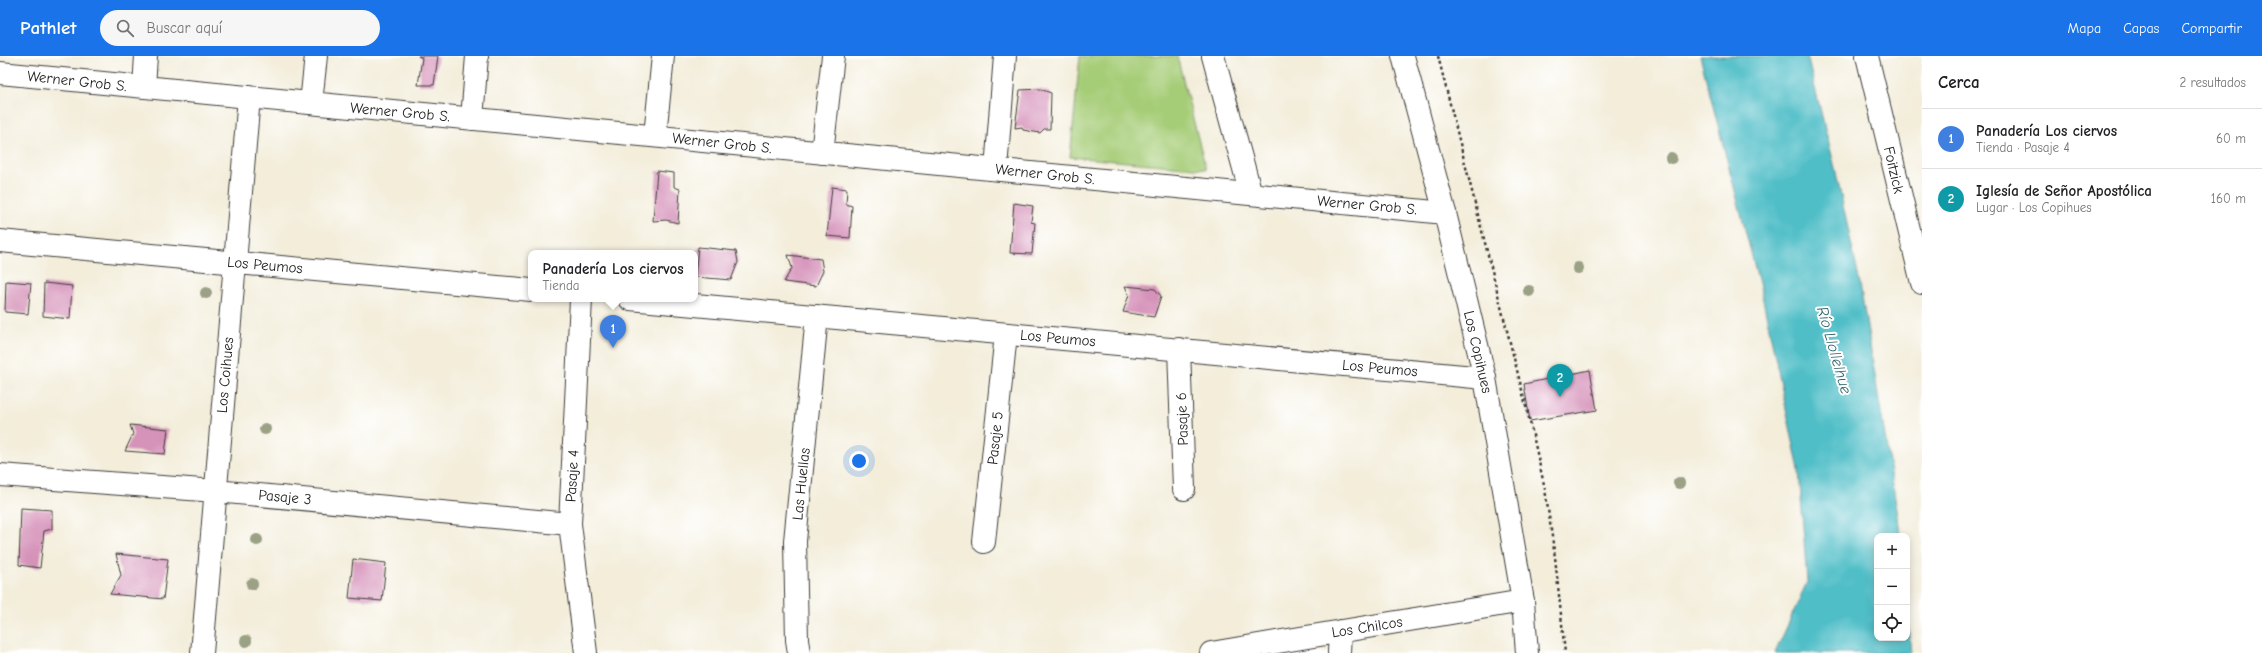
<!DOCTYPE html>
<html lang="es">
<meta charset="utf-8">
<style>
body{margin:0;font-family:"Comic Neue",sans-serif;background:#f6f6f6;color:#202124}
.controls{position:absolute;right:12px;bottom:12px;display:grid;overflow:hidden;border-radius:8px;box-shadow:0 2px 10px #0003}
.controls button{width:36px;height:36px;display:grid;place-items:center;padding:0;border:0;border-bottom:1px solid #e0e0e0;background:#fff;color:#202124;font:20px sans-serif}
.you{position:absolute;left:859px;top:405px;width:14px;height:14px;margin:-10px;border:3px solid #fff;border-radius:50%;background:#1a73e8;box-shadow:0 0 0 6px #1a73e833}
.badge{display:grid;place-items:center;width:26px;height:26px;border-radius:50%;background:#1a73e8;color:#fff;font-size:13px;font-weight:700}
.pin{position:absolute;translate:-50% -33px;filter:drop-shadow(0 1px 2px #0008)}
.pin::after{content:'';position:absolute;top:21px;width:14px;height:12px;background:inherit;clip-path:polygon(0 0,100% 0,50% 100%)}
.popup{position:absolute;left:528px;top:194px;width:170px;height:52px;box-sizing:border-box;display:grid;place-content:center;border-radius:8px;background:#fff;filter:drop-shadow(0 1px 3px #0005);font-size:13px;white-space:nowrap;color:#757577}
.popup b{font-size:15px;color:#202124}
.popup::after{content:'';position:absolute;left:50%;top:100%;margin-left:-8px;border:8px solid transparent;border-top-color:#fff}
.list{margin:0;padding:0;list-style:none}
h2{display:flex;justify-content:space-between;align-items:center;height:52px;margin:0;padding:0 16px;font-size:17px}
h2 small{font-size:13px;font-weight:400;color:#757577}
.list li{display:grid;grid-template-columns:26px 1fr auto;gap:12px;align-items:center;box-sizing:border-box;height:60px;padding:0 16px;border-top:1px solid #e0e0e0}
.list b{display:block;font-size:15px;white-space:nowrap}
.list p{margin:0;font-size:13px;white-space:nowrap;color:#757577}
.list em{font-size:13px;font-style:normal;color:#757577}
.icon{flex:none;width:22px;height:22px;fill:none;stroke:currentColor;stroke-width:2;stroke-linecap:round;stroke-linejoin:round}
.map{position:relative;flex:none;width:1922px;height:597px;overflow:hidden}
header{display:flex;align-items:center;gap:24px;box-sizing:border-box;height:56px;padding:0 20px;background:#1a73e8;color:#fff}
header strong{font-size:19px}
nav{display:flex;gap:22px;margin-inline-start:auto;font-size:14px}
.search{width:280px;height:36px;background:#f6f6f6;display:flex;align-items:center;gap:10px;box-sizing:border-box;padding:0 14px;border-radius:22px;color:#757577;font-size:15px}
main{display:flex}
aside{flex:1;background:#fff}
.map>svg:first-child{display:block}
.green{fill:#a5cc76;stroke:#607449}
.water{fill:#50bec7;stroke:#366d72}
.building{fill:#d693ba}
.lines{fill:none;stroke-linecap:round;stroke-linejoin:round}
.minor-casing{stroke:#3c3b38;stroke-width:24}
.secondary-casing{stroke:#3c3b38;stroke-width:24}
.path{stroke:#3c3b38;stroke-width:2.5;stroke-dasharray:3 3;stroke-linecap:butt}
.minor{stroke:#fff;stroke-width:22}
.secondary{stroke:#fff;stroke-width:22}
.tree{fill:#9ba185}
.labels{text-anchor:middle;stroke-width:4;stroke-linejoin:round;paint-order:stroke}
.street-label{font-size:15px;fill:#1c1c1c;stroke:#fff}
.water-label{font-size:16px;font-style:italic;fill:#336569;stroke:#fff}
</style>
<header>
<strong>Pathlet</strong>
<div class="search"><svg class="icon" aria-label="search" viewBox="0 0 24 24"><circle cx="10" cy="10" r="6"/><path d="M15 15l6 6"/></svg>Buscar aquí</div>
<nav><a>Mapa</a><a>Capas</a><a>Compartir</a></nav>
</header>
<main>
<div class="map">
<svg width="1922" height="597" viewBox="0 0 1922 597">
<rect width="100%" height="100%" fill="#fff"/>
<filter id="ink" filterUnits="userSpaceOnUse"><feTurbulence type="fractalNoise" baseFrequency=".025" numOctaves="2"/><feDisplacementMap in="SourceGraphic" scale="8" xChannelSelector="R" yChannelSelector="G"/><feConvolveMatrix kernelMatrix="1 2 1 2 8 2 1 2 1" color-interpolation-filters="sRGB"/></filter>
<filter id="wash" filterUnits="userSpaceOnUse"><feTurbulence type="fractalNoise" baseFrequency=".012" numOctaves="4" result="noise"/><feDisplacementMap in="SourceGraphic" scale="16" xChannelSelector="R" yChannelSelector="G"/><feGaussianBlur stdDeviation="0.9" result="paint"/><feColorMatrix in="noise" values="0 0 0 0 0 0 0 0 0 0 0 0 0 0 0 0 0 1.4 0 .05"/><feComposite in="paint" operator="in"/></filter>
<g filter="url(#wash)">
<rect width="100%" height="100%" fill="#f3edda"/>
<path class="green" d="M1080 0H1177L1206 113 1070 101Z"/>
<path class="water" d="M1700 0H1807L1835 112 1860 228 1898 460 1900 480H1877V582H1907V556L1911 597H1775L1807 526 1799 414 1762 239Z"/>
<g id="blocks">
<path class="building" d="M418 0H438L434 29H418L422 2Z
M1040 33 1051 37 1050 73H1044L1040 77 1023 74 1022 71 1015 72 1020 34Z
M657 115 674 117V131L680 133 678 167 666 164 653 165Z
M832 131 847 133 846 148 852 150 850 182 827 180Z
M1014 147 1033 150 1031 166 1035 167 1032 198 1010 197Z
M698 191 736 195 738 206 731 224 695 221Z
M788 199 821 203 823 215 816 230 784 226 792 212Z
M6 225 31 227 28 258 5 256Z
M44 227 72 230 70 263 43 260Z
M1125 230 1155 233 1161 240 1154 261 1123 256 1129 239Z
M1590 314 1597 354 1530 365 1524 328Z
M130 369 168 373 165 398 125 395 133 378Z
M21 452 52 454V473L44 475 40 512 19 509Z
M116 498 168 503 163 543 110 538 121 519Z
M353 503 386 507 382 545 349 542Z"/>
</g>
</g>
<g filter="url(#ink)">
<use href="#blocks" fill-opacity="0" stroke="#3c3b38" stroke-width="1"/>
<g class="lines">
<defs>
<path id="minor" d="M1213 0 1251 138
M1867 0 1922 227
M0 17 1445 157
M144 31 146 0
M311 47 316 0
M472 63 477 0
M655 80 663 0
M822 97 833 0
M996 113 1005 0
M0 185 531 234
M581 243 570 468 586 597
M630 243 1485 322
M1179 293 1184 433
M0 419 216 435 570 468
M984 486 1006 278
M202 597 249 41
M799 597 797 584 795 485 817 260
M1211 597 1523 545
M1339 597 1340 575"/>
<path id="secondary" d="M1403 0 1445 157 1485 322 1523 545 1527 597"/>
</defs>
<use href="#minor" class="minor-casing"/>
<use href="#secondary" class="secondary-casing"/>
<path class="path" d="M1438 0 1530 366 1545 433 1555 501 1565 597"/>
<use href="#minor" class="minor"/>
<use href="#secondary" class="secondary"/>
</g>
<g class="tree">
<circle cx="1671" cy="102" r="6"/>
<circle cx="1578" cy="212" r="6"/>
<circle cx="1529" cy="235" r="6"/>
<circle cx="206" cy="237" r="6"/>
<circle cx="265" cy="373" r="6"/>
<circle cx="1679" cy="427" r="6"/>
<circle cx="257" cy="484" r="6"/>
<circle cx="252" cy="528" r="6"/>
<circle cx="246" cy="585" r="6"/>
</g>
</g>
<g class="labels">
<g class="street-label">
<text transform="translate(77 25) rotate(6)" y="5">Werner Grob S.</text>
<text transform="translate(400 56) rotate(5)" y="5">Werner Grob S.</text>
<text transform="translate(722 87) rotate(6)" y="5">Werner Grob S.</text>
<text transform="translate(1894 114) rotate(77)" y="5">Foitzick</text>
<text transform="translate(1045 118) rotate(6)" y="5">Werner Grob S.</text>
<text transform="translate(1367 149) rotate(5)" y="5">Werner Grob S.</text>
<text transform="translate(265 209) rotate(5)" y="5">Los Peumos</text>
<text transform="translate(1058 282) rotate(5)" y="5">Los Peumos</text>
<text transform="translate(1478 296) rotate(77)" y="5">Los Copihues</text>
<text transform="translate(1380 312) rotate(5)" y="5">Los Peumos</text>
<text transform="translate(225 319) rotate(-85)" y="5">Los Coihues</text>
<text transform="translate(1182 363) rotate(-92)" y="5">Pasaje 6</text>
<text transform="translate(995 382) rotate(-84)" y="5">Pasaje 5</text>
<text transform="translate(572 420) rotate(-87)" y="5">Pasaje 4</text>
<text transform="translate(801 428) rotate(-84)" y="5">Las Huellas</text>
<text transform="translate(285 441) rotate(5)" y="5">Pasaje 3</text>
<text transform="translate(1367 571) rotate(-9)" y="5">Los Chilcos</text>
</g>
<g class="water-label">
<text transform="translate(1835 294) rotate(74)" y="6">Río Llollelhue</text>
</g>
</g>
</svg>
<div class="controls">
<button>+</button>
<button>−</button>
<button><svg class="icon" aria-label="locate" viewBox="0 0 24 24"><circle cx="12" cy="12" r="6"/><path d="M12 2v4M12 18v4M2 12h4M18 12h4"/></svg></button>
</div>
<div class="you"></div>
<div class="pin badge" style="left:613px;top:292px;background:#3f7fe0">1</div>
<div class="popup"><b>Panadería Los ciervos</b>Tienda</div>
<div class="pin badge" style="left:1560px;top:341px;background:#0f9aa8">2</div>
</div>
<aside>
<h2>Cerca<small>2 resultados</small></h2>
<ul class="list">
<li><span class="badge" style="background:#3f7fe0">1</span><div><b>Panadería Los ciervos</b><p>Tienda · Pasaje 4</p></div><em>60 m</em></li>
<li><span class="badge" style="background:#0f9aa8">2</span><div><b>Iglesía de Señor Apostólica</b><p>Lugar · Los Copihues</p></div><em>160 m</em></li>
</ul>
</aside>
</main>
